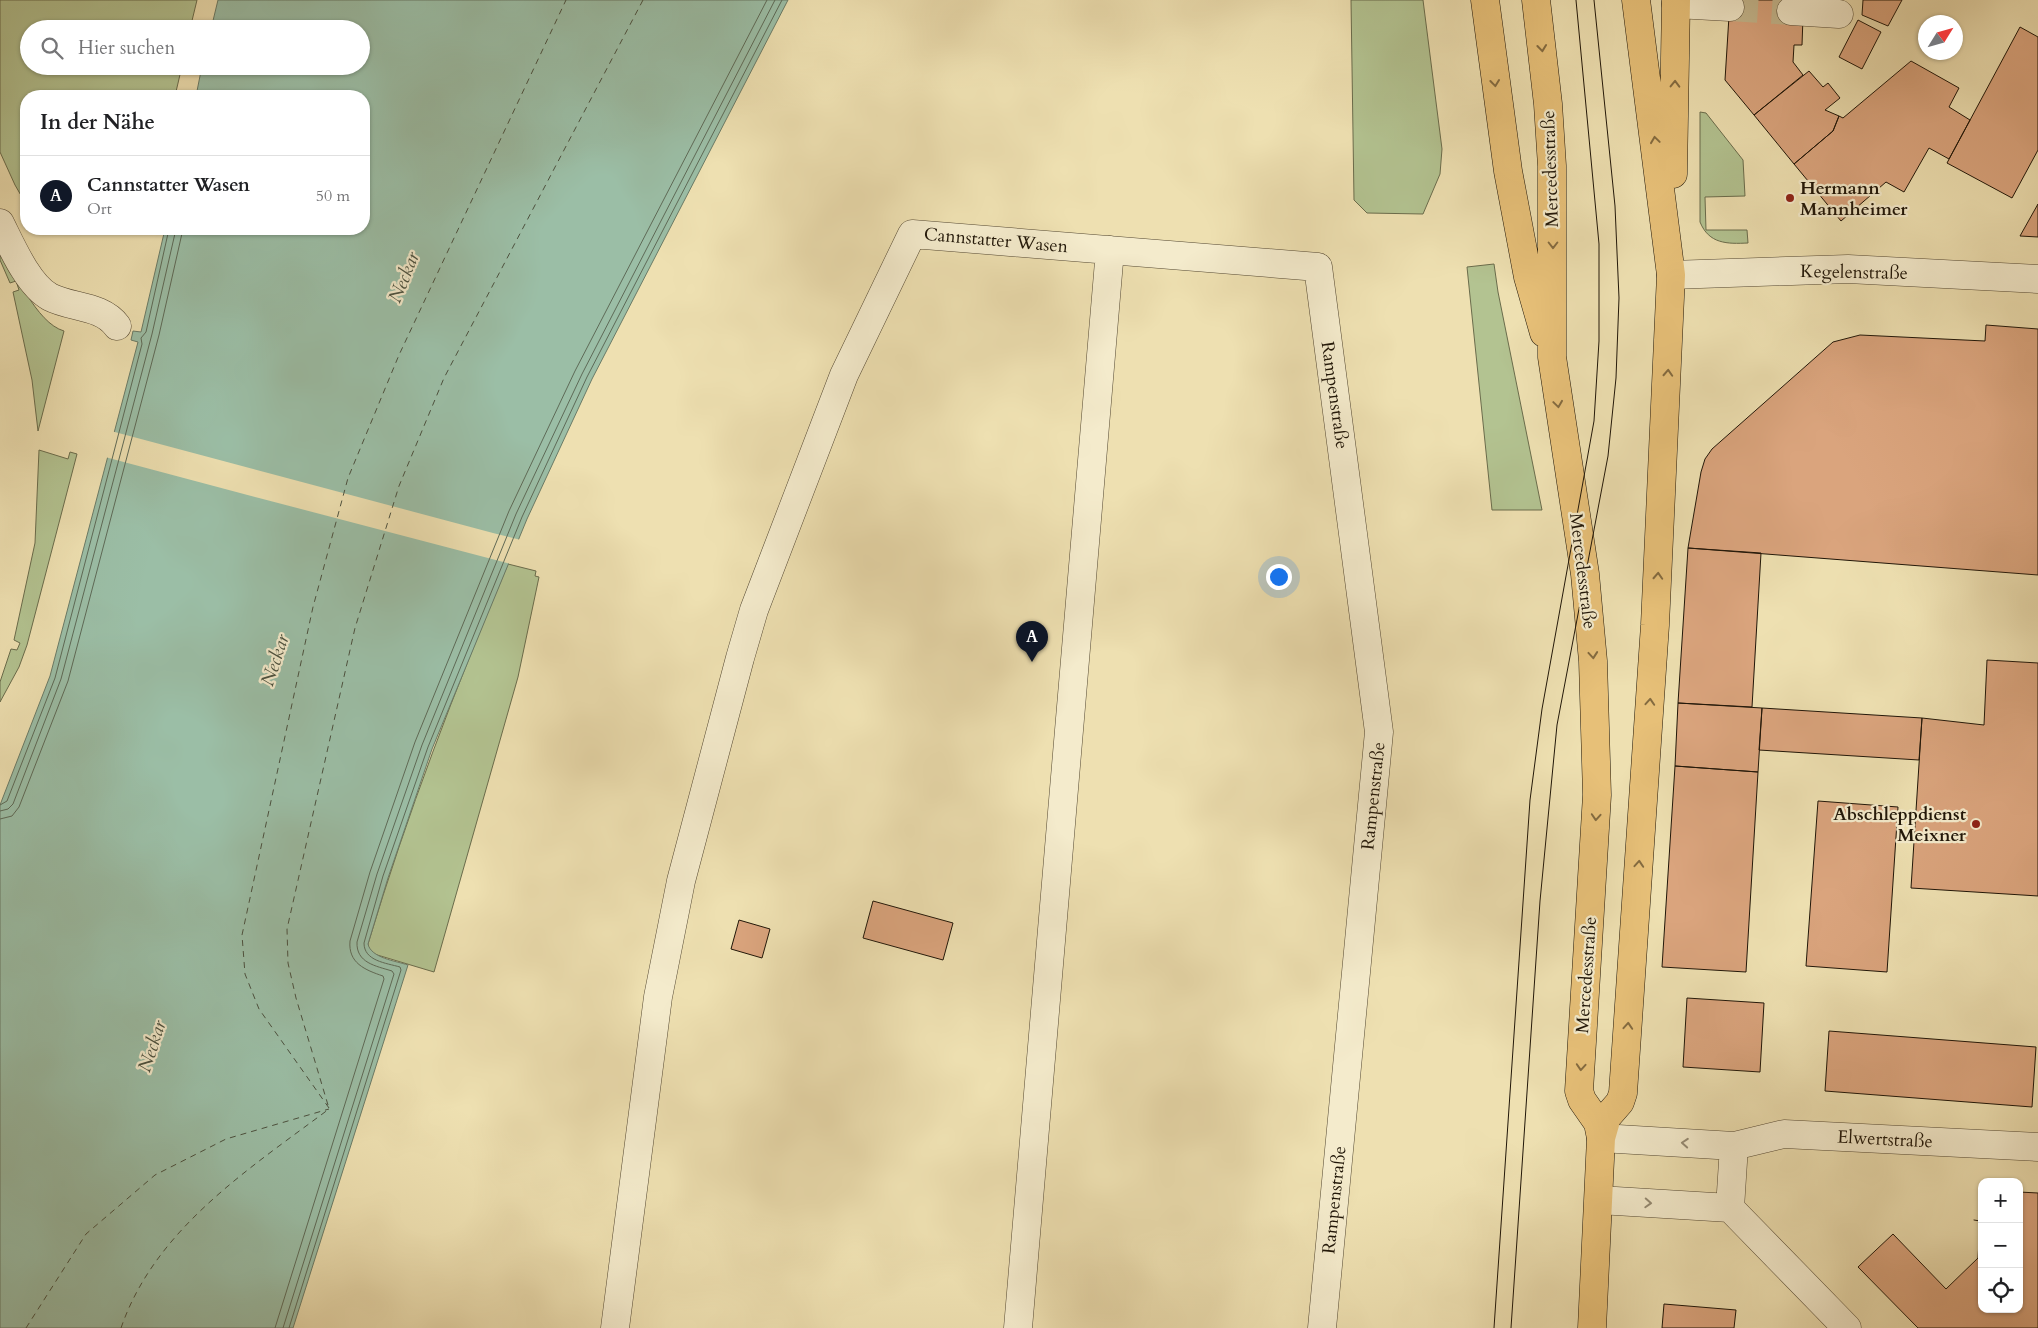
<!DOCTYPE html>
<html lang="de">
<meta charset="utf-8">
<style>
body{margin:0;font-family:Cardo,serif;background:#f2f2f2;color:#202124}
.controls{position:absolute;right:15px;bottom:15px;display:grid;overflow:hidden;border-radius:10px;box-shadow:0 1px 4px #0004}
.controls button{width:45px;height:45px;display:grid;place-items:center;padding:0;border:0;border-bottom:1px solid #e0e0e0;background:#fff;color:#202124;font:25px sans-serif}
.compass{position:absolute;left:1918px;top:15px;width:45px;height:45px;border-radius:50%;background:#fff;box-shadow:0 1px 4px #0004;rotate:53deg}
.you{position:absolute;left:1278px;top:576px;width:18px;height:18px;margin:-12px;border:4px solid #fff;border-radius:50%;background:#1a73e8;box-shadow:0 0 0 8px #1a73e833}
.badge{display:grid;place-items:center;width:32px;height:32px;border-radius:50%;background:#111827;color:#fff;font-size:16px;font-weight:700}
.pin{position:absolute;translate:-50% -41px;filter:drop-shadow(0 1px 2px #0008)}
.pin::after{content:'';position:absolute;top:26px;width:18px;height:15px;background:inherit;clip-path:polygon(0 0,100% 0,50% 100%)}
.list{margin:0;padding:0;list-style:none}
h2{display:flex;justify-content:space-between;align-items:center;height:65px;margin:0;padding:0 20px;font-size:21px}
h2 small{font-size:16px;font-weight:400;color:#757577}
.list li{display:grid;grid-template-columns:32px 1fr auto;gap:15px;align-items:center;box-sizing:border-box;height:80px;padding:0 20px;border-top:1px solid #e0e0e0}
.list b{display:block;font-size:19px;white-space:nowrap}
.list p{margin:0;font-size:16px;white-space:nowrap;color:#757577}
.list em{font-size:16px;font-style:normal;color:#757577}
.icon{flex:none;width:28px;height:28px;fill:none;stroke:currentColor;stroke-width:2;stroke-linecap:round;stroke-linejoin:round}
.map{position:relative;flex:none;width:2038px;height:1328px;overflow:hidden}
.search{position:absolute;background:#fff;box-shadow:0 1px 4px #0004;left:20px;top:20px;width:350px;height:55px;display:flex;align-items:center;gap:12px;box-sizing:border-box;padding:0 18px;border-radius:28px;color:#757577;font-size:19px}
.panel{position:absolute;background:#fff;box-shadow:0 1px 4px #0004;left:20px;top:90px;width:350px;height:145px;border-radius:20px}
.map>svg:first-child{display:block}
.green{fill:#b3c391;stroke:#6a6c4c}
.water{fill:#9bbea6;stroke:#6a7b67}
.pier{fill:#eee0b1}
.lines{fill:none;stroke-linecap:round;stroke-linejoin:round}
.shore{stroke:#5e6a57;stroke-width:1}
.ferry{stroke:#4b513f;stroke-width:1;stroke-dasharray:6 5;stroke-linecap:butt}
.building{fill:#daa47d;stroke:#201608}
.minor-tunnel{stroke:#c5b88f;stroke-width:28;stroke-dasharray:28 14;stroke-linecap:butt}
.minor-casing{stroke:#544832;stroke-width:29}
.major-casing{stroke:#201608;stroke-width:29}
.minor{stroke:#f4ebcc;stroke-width:28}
.major{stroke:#e7c078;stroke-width:28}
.tram{stroke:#201608;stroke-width:1}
.oneway{stroke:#846b40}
.oneway2{stroke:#958b74}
.poi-dot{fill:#8f2418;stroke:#f4ebcc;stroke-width:2}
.labels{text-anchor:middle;stroke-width:4.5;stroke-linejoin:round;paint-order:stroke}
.street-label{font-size:18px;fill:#201608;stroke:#f4ebcc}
.poi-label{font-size:18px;font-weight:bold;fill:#201608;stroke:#f4ebcc;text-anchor:start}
.water-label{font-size:19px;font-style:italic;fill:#4b513f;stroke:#f4ebcc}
</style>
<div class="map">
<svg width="2038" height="1328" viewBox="0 0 2038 1328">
<rect width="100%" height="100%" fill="#eee0b1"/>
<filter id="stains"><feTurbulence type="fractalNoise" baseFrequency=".004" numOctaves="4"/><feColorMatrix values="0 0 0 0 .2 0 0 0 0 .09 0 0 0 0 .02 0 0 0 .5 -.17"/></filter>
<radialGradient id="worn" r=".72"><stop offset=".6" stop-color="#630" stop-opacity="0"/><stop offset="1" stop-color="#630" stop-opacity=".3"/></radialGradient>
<path class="green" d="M0 0H197L190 29H29V66H182L175 96H26V204L15 185 0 152Z
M1351 0H1423L1442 149 1440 174 1423 214 1367 213 1354 200Z
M1700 112 1706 113 1743 160 1745 196 1705 197 1706 230H1747L1748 243C1727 244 1709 244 1700 222Z
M0 245C14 270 36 323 64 331L38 431 32 380 13 292 19 290 16 281 10 283 0 260Z
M1494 264 1498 292 1542 510H1492L1467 267Z
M39 450 68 459 70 452 77 454 27 645 19 667 0 702V682L11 649 17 650 20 643 14 640 35 543Z
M508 564 536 571 535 576 539 577 518 677 434 972 374 954 369 949 368 944C407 814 455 689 508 564Z"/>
<path class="water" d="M218 0H788L592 379 527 519 432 749 388 878 368 944C371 958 396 961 408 965L293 1328H0V805L50 676 138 342 131 340 133 331 141 332 165 229H364V96H196L202 66H361V29H211Z"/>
<path class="pier" d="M111 431 493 533 521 540 511 564 259 498 105 457Z"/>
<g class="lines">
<path class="shore" d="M0 805 7 801 55 678 142 344 141 338 146 332 169 229
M0 811 8 809 13 804 61 679 152 334 176 229
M0 819 12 816 19 807 68 681 159 335 183 229
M275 1328 384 979 383 976C365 970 348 963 350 941L370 872 415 742 509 511 575 371 767 0
M283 1328 394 974 392 971C376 966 356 963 357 942L377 874 422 745 516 514 582 374 775 0
M289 1328 401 970 400 967C386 963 364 961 364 943L383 876 428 747 522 517 587 377 782 0"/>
<path class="ferry" d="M328 1105 296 998 288 963 287 929 355 628 399 486 444 378 643 0
M329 1108 259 1009 245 974 242 935 313 607 348 478 399 355 566 0
M26 1328 86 1234 155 1175 226 1139 329 1109
M121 1328C155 1229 249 1169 329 1109"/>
</g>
<path class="building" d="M1730 0H1792L1803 17 1802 45H1794L1793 62 1803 75 1754 115 1725 80Z
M1863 0H1902L1888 26 1862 15Z
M1858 20 1881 32 1862 69 1839 57Z
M2020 27 2038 37V150L2012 198 1947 163Z
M1911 61 1959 88 1949 107 1970 120 1949 159 1929 148 1904 192 1886 182 1841 221 1794 164 1833 131 1839 116 1843 118Z
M1809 71 1823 87 1828 83 1840 98 1825 110 1839 116 1833 131 1794 164 1754 115Z
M2038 204V237L2020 236Z
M1986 325 2038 329V575L1688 548 1701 472 1705 459 1712 449 1833 342 1860 335 1985 341Z
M1688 548 1761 553 1752 707 1678 703Z
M1987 660 2038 663V896L1911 888 1922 718 1984 725Z
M1678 703 1762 708 1758 772 1675 766Z
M1762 708 1922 718 1919 760 1759 750Z
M1675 766 1758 772 1746 972 1662 967Z
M1818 801 1898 807 1887 972 1806 966Z
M873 901 953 923 943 960 863 938Z
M739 920 770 929 762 958 731 949Z
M1687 998 1764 1003 1760 1072 1683 1067Z
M1829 1031 2036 1047 2032 1107 1825 1091Z
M1982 1189V1309H2019V1192L2038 1193V1328H1918L1858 1267 1893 1234 1946 1289 1978 1258Z
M1664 1304 1736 1310 1734 1328H1662Z"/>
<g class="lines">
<path class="minor-tunnel" d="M1730 7 1791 11"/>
<defs>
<path id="minor" d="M1676 4 1730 7
M1791 11 1839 14
M0 223C11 245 28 285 50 297 71 308 102 305 117 326
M1671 275 1848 269 2038 279
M1601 1138 1734 1146 1784 1134 2038 1147
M1599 1200 1730 1208
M1730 1208 1847 1328
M1730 1208 1734 1146
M615 1328 658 997 681 881 740 658 754 610 844 375 912 234 1318 267 1379 732 1322 1328
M1018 1328 1110 250"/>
<path id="major" d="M1485 0 1508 171 1528 277 1544 333
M1536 0 1548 104 1552 166V357L1585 574 1593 661 1597 795 1579 1091 1582 1100 1598 1123 1601 1138
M1673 174 1676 0
M1592 1328 1601 1138 1607 1117 1620 1102 1623 1093 1655 625 1671 275 1636 0"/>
</defs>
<use href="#minor" class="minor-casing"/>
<use href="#major" class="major-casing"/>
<use href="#minor" class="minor"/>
<use href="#major" class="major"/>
<path class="tram" d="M1974 1220 1980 1221
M1494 1328 1530 800 1542 709 1594 421 1599 341V244L1576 0
M1511 1328 1540 901 1557 725 1608 456 1616 378 1619 298 1615 206 1594 0"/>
</g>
<defs><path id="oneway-chevron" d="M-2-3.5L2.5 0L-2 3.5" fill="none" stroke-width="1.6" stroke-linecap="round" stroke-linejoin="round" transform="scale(1.25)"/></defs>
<g class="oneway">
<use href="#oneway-chevron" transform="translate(1542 48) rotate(84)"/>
<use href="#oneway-chevron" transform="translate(1495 83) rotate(83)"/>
<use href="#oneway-chevron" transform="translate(1675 84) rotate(-89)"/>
<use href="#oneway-chevron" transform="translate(1655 140) rotate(-98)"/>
<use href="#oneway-chevron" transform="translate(1553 245) rotate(90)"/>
<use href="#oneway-chevron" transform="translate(1668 373) rotate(-87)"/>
<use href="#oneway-chevron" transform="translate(1558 404) rotate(82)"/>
<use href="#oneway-chevron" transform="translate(1658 576) rotate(-87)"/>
<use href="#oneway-chevron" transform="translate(1593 655) rotate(85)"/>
<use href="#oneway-chevron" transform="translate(1650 702) rotate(-86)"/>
<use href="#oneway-chevron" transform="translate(1596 817) rotate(94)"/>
<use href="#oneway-chevron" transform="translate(1639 864) rotate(-86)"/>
<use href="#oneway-chevron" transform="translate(1628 1026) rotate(-86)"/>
<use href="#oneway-chevron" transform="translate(1581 1067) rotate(94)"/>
</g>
<g class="oneway2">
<use href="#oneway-chevron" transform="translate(1685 1143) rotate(-176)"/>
<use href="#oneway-chevron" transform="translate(1648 1203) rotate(3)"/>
</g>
<g class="poi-dot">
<circle cx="1790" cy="198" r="5"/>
<circle cx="1976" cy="824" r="5"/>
</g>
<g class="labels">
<g class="street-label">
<text transform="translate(1550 169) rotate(-92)" y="6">Mercedesstraße</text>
<text transform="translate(996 240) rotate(5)" y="6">Cannstatter Wasen</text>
<text transform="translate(1854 272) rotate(1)" y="6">Kegelenstraße</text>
<text transform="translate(1335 395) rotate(82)" y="6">Rampenstraße</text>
<text transform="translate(1583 571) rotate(83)" y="6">Mercedesstraße</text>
<text transform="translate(1373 796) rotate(-84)" y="6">Rampenstraße</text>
<text transform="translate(1586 975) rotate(-86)" y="6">Mercedesstraße</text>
<text transform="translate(1885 1139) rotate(3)" y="6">Elwertstraße</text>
<text transform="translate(1334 1200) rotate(-84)" y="6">Rampenstraße</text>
</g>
<g class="poi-label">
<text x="1800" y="194">Hermann<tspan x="1800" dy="21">Mannheimer</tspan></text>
<text x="1966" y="820" text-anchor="end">Abschleppdienst<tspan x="1966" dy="21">Meixner</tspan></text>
</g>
<g class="water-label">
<text transform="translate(403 277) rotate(-68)" y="7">Neckar</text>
<text transform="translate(274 660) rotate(-72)" y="7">Neckar</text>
<text transform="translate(151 1046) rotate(-72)" y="7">Neckar</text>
</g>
</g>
<rect width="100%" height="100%" filter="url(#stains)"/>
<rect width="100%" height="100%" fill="url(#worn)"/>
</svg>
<div class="controls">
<button>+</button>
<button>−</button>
<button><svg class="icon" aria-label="locate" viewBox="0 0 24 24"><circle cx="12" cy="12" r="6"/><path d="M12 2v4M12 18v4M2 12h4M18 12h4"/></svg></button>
</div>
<svg class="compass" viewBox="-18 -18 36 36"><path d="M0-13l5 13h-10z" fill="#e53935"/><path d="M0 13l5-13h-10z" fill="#757577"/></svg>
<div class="you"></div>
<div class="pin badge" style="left:1032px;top:662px">A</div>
<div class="search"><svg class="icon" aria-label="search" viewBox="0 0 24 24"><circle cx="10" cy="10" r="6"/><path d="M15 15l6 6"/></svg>Hier suchen</div>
<section class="panel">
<h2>In der Nähe<small></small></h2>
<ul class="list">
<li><span class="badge">A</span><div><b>Cannstatter Wasen</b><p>Ort</p></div><em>50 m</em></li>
</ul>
</section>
</div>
